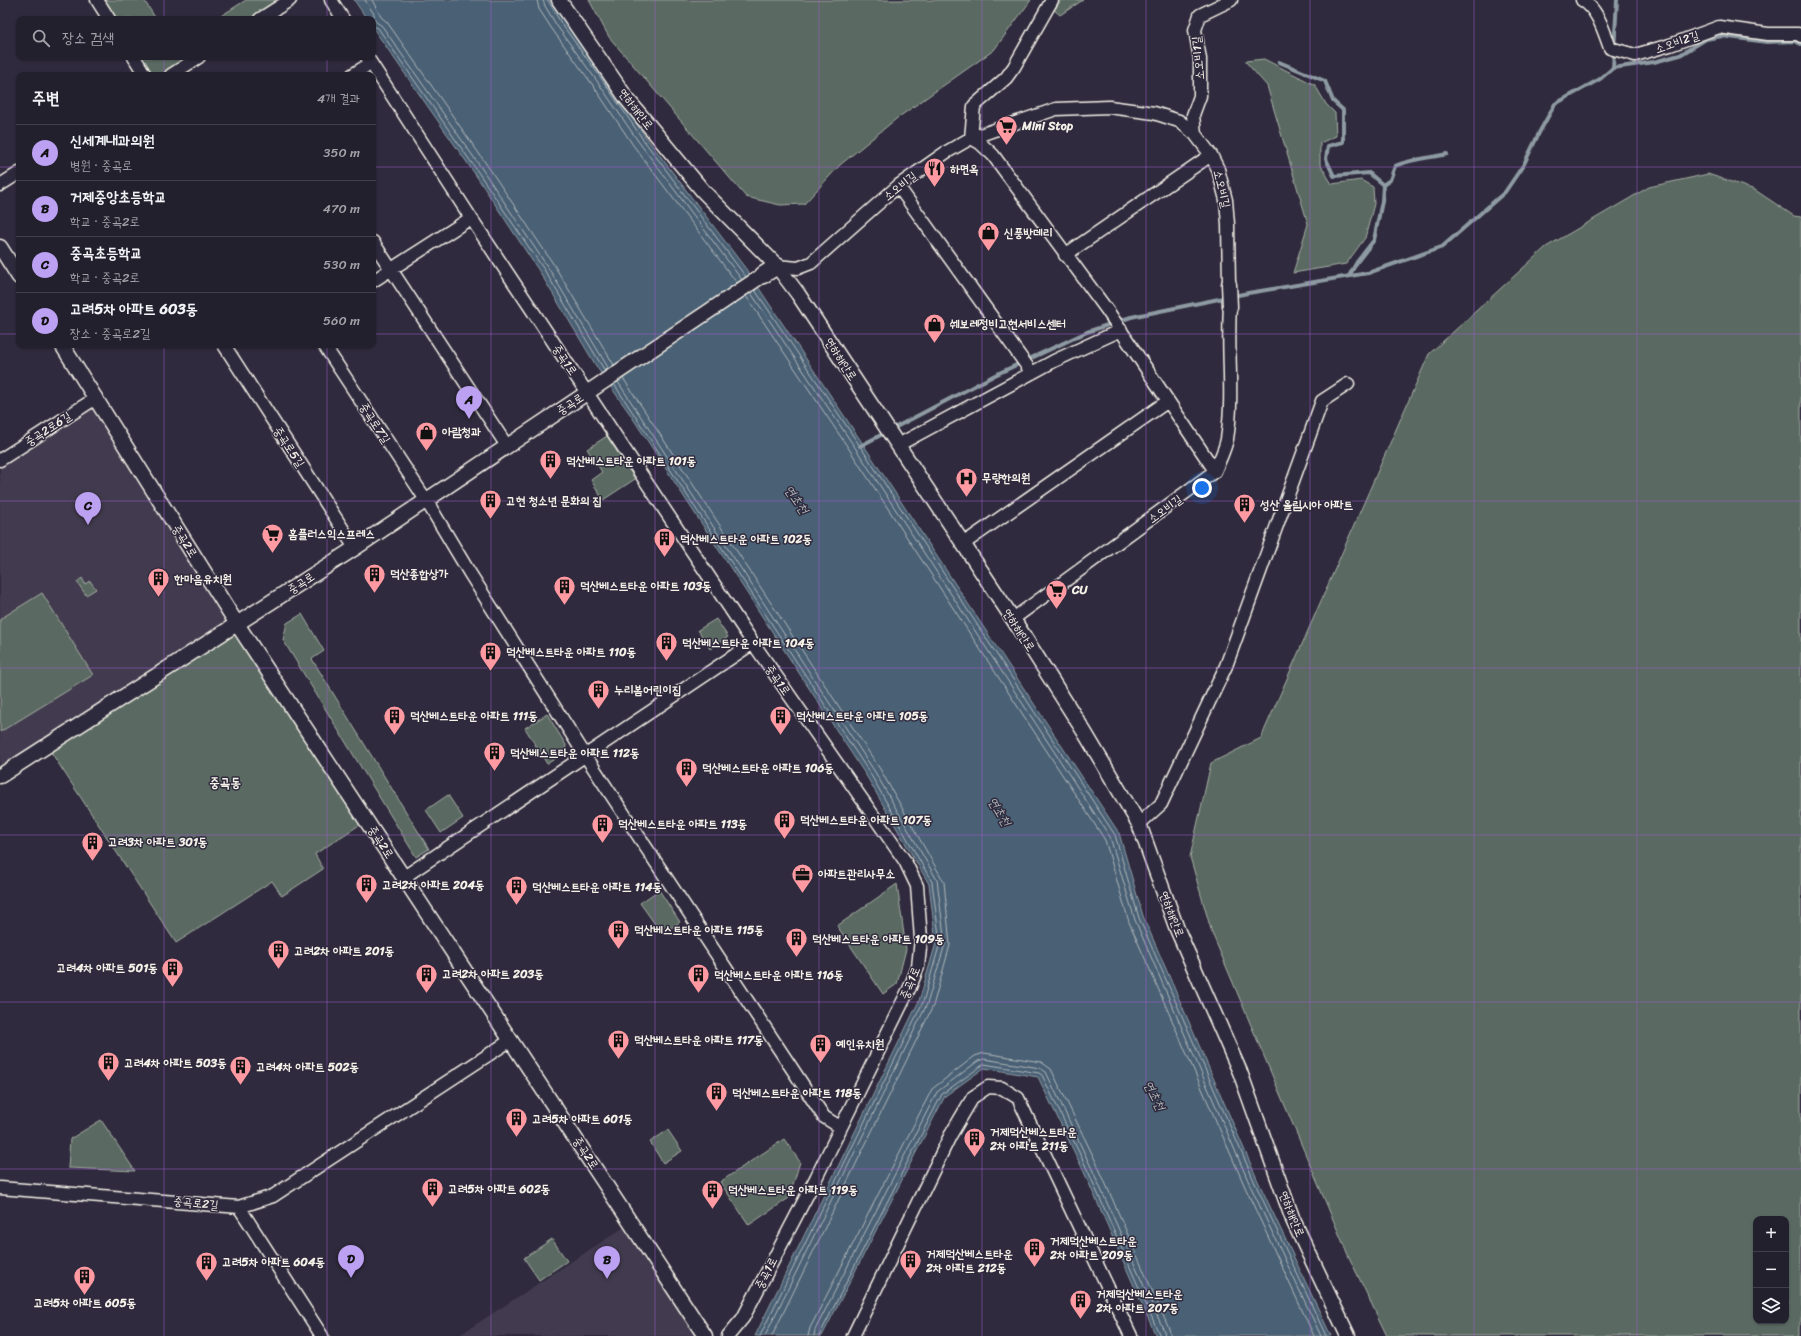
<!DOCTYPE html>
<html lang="ko">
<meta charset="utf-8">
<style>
body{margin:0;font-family:Sriracha,"Poor Story",sans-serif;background:#2f2d3a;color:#f1f3f6}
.controls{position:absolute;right:12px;bottom:12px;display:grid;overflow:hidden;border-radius:8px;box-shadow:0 1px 3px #0004}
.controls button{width:36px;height:36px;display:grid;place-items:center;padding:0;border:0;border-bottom:1px solid #403e4a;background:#23202e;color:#f1f3f6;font:20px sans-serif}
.you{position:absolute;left:1202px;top:488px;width:14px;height:14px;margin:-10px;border:3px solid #fff;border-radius:50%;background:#1a73e8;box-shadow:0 0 0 6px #1a73e833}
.badge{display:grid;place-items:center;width:26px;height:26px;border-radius:50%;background:#bca0f2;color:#111;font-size:13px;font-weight:700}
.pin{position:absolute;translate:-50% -33px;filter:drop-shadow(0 1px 2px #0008)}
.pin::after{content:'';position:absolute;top:21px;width:14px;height:12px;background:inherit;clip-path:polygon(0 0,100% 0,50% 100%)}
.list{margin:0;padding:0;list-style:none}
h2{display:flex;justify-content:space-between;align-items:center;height:52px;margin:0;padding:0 16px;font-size:17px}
h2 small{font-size:13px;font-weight:400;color:#a3a3aa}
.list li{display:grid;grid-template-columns:26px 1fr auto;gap:12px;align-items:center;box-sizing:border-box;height:56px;padding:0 16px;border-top:1px solid #403e4a}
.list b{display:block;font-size:15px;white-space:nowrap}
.list p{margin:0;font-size:13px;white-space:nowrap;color:#a3a3aa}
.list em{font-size:13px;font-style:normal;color:#a3a3aa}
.icon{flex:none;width:22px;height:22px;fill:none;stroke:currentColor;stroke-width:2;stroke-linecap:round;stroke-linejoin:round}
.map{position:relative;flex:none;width:1801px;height:1336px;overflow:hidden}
.search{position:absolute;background:#23202e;box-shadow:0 1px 3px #0004;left:16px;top:16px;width:360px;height:44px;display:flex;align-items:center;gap:10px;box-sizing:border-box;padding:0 14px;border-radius:8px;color:#a3a3aa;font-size:15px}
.panel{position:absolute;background:#23202e;box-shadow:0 1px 3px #0004;left:16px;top:72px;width:360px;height:276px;border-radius:8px}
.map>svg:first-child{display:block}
.built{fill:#433a4f}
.green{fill:#5a6a62;stroke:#a7aea5;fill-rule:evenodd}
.water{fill:#4a6175;stroke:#8e9ba3}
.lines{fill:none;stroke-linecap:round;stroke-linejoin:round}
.shore{stroke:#b0b7ba;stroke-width:1}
.stream{stroke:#8e9ba3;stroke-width:4}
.minor-casing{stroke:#f4f1e8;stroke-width:15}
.tertiary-casing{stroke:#f4f1e8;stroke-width:17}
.secondary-casing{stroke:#f4f1e8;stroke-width:19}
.minor{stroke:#2f2a3d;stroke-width:12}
.tertiary{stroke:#2f2a3d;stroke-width:14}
.secondary{stroke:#2f2a3d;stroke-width:16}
.grid{fill:none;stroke:#995dc9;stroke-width:1;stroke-opacity:0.55}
.labels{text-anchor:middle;stroke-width:3;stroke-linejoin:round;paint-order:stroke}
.street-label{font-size:12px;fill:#f4f1e8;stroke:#2f2a3d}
.poi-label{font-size:12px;font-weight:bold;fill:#f4f1e8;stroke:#2f2a3d;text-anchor:start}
.water-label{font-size:13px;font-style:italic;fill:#b0b7ba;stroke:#2f2a3d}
.neighbourhood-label{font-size:13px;font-weight:bold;fill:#f4f1e8;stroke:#2f2a3d}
</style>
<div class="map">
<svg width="1801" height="1336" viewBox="0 0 1801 1336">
<rect width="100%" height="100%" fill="#2f2a3d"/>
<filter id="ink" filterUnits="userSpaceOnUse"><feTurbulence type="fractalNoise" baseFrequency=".025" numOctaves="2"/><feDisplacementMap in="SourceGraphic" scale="8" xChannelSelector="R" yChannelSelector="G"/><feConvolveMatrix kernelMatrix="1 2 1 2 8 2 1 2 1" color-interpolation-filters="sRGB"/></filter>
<g filter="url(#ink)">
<path class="built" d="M96 398 237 624 0 776V460Z
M632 1222 705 1336H458Z"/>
<path class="green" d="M97 0H144L156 19H109Z
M246 0H290L260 19H216Z
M589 0H1031L994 50 896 119 840 165 804 204 780 205 746 197 609 37Z
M1061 0H1083L1060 15 1054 10Z
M134 57H199L171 75H145Z
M1264 59 1315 85 1326 104 1335 113 1336 136 1320 143V164L1332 184 1361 180 1373 187 1374 204 1365 238 1346 264 1293 273 1308 224 1267 86 1245 61Z
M1708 174 1755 190 1794 216 1801 217V1336H1387L1348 1255 1212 933 1190 857 1211 763 1261 738 1429 354 1546 247 1649 187ZM1756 1219H1786V1321H1756Z
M607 436 635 479 603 500 591 480 602 472 587 449Z
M82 578 85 584 90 581 96 589 86 595 77 582Z
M42 593 93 675 0 732V619Z
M302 614 324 651 312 659 429 849 416 857 283 640 287 623Z
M716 619 728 637 710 649 698 630Z
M237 624 367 820 315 854 323 869 282 896 272 881 176 943 47 746Z
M547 714 566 745 565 752 547 764 525 728Z
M448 795 463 818 441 833 426 810Z
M897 884 906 949 897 984 883 994 837 926Z
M659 890 680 922 662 934 640 903Z
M101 1120 135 1171 68 1168 70 1139Z
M668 1130 682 1151 663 1163 650 1142Z
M784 1139 800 1162 789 1198 749 1225 720 1182Z
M552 1239 567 1261 539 1280 524 1258Z"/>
<path class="water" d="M354 0H551L645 136 746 269 863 444 1119 833 1143 916 1258 1181 1331 1336H1156L1084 1172 1038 1077 984 1068 945 1096 822 1336H755L919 1001 936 943 929 884 867 777 630 414 598 369 541 274 475 174 373 28V19H367Z"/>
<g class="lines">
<path class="shore" d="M365 0 374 14 375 21 382 26 482 169 549 269 609 369
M372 0 381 17 387 22 487 165 554 265 614 365
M537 0 539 9 552 29 592 84 633 145 737 283
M543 0 545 6 557 26 597 81 638 141 742 280
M548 0 561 23 601 78 642 138 746 277
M373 26 378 28 478 172 545 271 605 371
M755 290 860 446 1115 835 1139 918 1255 1183 1326 1336
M751 293 856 449 1110 837 1135 920 1250 1185 1321 1336
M746 296 851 452 1105 840 1129 922 1245 1187 1314 1336
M623 378 880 769 944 882 950 945 933 1006 772 1336
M618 382 875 772 937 880 945 944 927 1004 765 1336
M614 384 871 775 932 882 940 943 923 1002 760 1336
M808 1336 810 1328 932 1089 975 1056 984 1053 1041 1062 1051 1069 1098 1166 1169 1329 1171 1336
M814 1336 815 1330 937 1092 978 1061 984 1059 1040 1068 1046 1072 1092 1169 1164 1331 1165 1336
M819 1336 942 1094 984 1064 1039 1073 1042 1075 1088 1171 1160 1336"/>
<path class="stream" d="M1279 62 1325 81 1333 101 1343 110V142L1328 146 1326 159 1334 176 1369 173 1383 185 1382 201 1374 240 1357 262 1349 276
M1613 68 1617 0
M1383 185 1390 180 1395 166C1410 159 1430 158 1447 154
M860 446 995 375 1087 332 1131 317 1248 293 1368 273 1442 247 1505 192 1524 164 1540 131 1555 104 1600 79 1613 68 1654 62 1680 55 1706 39 1722 36 1767 42 1795 41 1801 44"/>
<defs>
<path id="minor" d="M97 0 109 19
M331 0 343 19
M1052 0 1014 67 1006 78 974 106 971 138 980 143 993 155 1107 310 1215 471
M1582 0C1598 9 1604 32 1610 48L1635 55 1670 45 1719 27 1768 34H1798L1801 36
M260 19 290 0
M134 57 145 75
M367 57 471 218 753 643 905 861 917 886 921 939 918 967 910 987 816 1178 743 1318 728 1336
M171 75 199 57
M352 75 371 63
M1195 134 1193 115 1200 96V59L1195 30 1200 15 1231 0
M0 185 19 173
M898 186 1032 373
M373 242 507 446
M1065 255 1211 155
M777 266 798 268 811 263 898 186 945 153 971 138 1056 109 1109 107 1154 113 1179 121 1195 134 1211 155 1218 169 1226 200 1228 224 1229 284
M373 281 471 218
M224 345 355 548
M324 345 426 500 469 572 585 755 824 1117 840 1127
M898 445 1054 361 1121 330
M0 460 96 398
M963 544 1168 401
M1013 619 1215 471C1219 461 1225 450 1227 439 1234 396 1227 351 1230 307
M1139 824 1161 804 1226 666 1322 401 1348 384
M404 877 753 643
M0 1188 239 1207 322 1336
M239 1207 273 1196 511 1040
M853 1336 950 1136 973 1097 988 1087 1002 1088 1018 1098 1131 1336"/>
<path id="tertiary" d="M559 0 627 99 703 191 777 266 798 294 1013 619 1085 733 1139 824 1177 929 1240 1072 1293 1220 1348 1336
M0 247 19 277
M1229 284 1230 307
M62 345 237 624 705 1336
M0 776 355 548 763 275"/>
<path id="secondary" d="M763 275 777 266"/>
</defs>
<use href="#minor" class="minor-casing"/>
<use href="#tertiary" class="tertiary-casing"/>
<use href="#secondary" class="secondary-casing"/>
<use href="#minor" class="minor"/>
<use href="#tertiary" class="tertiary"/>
<use href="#secondary" class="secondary"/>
</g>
</g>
<path class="grid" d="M164 0V19M327 0V19M491 0V1336M655 0V1336M819 0V1336M982 0V1336M1146 0V1336M1310 0V1336M1474 0V1336M1637 0V1336M164 57V75M327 57V75M0 167H19M373 167H1801M0 334H19M373 334H1801M164 345V1336M327 345V1336M0 501H1801M0 668H1801M0 835H1801M0 1002H1801M0 1169H1801"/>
<defs>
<symbol id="supermarket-pin" viewBox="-11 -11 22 30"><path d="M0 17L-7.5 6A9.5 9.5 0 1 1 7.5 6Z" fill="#ff9aa2" stroke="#2f2a3d"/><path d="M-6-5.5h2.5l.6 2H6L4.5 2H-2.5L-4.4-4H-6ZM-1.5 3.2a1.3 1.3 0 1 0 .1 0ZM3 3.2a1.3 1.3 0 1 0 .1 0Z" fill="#111"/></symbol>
<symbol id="restaurant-pin" viewBox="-11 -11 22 30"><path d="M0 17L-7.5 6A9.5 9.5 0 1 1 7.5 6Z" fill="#ff9aa2" stroke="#2f2a3d"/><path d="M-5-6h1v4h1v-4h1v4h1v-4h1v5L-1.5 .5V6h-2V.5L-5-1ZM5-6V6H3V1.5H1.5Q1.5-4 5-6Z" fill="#111"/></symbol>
<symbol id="shop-pin" viewBox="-11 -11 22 30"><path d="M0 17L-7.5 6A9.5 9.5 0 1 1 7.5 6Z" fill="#ff9aa2" stroke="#2f2a3d"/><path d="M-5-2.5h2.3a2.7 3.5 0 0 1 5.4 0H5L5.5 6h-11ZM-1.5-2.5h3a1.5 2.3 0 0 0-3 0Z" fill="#111"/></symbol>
<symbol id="building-pin" viewBox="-11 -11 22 30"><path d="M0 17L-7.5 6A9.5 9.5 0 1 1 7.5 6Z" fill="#ff9aa2" stroke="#2f2a3d"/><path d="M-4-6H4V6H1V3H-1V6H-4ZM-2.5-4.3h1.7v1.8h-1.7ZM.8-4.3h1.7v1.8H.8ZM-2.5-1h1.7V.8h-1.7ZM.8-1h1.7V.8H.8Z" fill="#111"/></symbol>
<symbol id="hospital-pin" viewBox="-11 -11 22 30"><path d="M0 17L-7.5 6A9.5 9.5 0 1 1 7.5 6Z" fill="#ff9aa2" stroke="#2f2a3d"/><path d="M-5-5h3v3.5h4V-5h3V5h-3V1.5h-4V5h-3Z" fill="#111"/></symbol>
<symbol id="office-pin" viewBox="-11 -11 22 30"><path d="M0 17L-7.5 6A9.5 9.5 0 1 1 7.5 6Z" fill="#ff9aa2" stroke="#2f2a3d"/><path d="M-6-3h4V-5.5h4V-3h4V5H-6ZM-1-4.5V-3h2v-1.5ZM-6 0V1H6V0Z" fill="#111"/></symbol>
</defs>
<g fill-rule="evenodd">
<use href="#supermarket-pin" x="994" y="114" width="25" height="34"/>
<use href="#restaurant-pin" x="922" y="156" width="25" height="34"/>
<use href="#shop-pin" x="976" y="220" width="25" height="34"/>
<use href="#shop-pin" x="922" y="312" width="25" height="34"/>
<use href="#shop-pin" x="414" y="420" width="25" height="34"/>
<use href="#building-pin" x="538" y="448" width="25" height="34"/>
<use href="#hospital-pin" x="954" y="466" width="25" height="34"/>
<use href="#building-pin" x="478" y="488" width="25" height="34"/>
<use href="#building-pin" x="1232" y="492" width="25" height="34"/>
<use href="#supermarket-pin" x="260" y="522" width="25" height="34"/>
<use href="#building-pin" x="652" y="526" width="25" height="34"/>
<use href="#building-pin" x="362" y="562" width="25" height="34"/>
<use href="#building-pin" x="146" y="566" width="25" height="34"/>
<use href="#building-pin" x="552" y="574" width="25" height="34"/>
<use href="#supermarket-pin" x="1044" y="578" width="25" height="34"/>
<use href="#building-pin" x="654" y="630" width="25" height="34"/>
<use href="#building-pin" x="478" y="640" width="25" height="34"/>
<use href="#building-pin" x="586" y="678" width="25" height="34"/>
<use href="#building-pin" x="382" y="704" width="25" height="34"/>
<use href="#building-pin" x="768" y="704" width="25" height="34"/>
<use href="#building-pin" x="482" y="740" width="25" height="34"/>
<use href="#building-pin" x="674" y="756" width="25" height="34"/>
<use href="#building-pin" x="772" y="808" width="25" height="34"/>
<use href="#building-pin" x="590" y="812" width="25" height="34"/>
<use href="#building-pin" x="80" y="830" width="25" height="34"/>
<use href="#office-pin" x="790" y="862" width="25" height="34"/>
<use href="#building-pin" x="354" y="872" width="25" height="34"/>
<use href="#building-pin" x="504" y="874" width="25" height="34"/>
<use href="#building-pin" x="606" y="918" width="25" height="34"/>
<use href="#building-pin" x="784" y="926" width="25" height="34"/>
<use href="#building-pin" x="266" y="938" width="25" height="34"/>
<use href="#building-pin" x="160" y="956" width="25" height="34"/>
<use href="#building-pin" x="414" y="962" width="25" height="34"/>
<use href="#building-pin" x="686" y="962" width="25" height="34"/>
<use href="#building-pin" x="606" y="1028" width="25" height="34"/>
<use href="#building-pin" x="808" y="1032" width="25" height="34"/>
<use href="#building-pin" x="96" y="1050" width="25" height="34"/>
<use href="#building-pin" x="228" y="1054" width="25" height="34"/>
<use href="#building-pin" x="704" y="1080" width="25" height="34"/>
<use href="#building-pin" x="504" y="1106" width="25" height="34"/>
<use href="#building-pin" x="962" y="1126" width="25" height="34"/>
<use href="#building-pin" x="420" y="1176" width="25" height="34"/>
<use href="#building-pin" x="700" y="1178" width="25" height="34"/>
<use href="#building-pin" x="1022" y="1236" width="25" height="34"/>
<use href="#building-pin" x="898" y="1248" width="25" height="34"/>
<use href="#building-pin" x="194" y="1250" width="25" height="34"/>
<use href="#building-pin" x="72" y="1264" width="25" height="34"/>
<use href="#building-pin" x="1068" y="1288" width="25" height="34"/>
</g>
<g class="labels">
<g class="street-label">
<text transform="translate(1677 42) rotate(-19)" y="4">소오비2길</text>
<text transform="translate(1198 58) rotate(-95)" y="4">소오비1길</text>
<text transform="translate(636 109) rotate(52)" y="4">연하해안로</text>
<text transform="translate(900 186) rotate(-38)" y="4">소오비길</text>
<text transform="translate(1222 189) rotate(77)" y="4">소오비길</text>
<text transform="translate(841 359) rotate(57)" y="4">연하해안로</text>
<text transform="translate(565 360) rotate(56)" y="4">중곡1로</text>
<text transform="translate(570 404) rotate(-33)" y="4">중곡로</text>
<text transform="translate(375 423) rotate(57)" y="4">중곡로7길</text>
<text transform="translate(48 429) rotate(-33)" y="4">중곡2로6길</text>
<text transform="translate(289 447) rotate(57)" y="4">중곡로5길</text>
<text transform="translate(1165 509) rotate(-36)" y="4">소오비길</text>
<text transform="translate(185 541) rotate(58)" y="4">중곡2로</text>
<text transform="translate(301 583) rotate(-33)" y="4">중곡로</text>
<text transform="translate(1019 630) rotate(57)" y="4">연하해안로</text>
<text transform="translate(778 680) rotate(55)" y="4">중곡1로</text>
<text transform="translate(381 842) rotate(57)" y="4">중곡2로</text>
<text transform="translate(1172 914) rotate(69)" y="4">연하해안로</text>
<text transform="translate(910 983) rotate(-68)" y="4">중곡1로</text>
<text transform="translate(586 1153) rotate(57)" y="4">중곡2로</text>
<text transform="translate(196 1203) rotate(6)" y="4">중곡로2길</text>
<text transform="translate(1292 1214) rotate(68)" y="4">연하해안로</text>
<text transform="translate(766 1273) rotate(-63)" y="4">중곡1로</text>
</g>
<g class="poi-label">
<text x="1022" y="130">Mini Stop</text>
<text x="950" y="173">하면옥</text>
<text x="1004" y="237">신풍밧데리</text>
<text x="950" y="328">쉐보레정비고현서비스센터</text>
<text x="442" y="436">아람청과</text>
<text x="566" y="465">덕산베스트타운 아파트 101동</text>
<text x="982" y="482">무량한의원</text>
<text x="506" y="505">고현 청소년 문화의 집</text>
<text x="1260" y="509">성산 올림시아 아파트</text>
<text x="288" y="538">홈플러스익스프레스</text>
<text x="680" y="543">덕산베스트타운 아파트 102동</text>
<text x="390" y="578">덕산종합상가</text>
<text x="174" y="583">한마음유치원</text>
<text x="580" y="590">덕산베스트타운 아파트 103동</text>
<text x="1072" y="594">CU</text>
<text x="682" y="647">덕산베스트타운 아파트 104동</text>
<text x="506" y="656">덕산베스트타운 아파트 110동</text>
<text x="614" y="694">누리봄어린이집</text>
<text x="410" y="720">덕산베스트타운 아파트 111동</text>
<text x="796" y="720">덕산베스트타운 아파트 105동</text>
<text x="510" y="757">덕산베스트타운 아파트 112동</text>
<text x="702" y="772">덕산베스트타운 아파트 106동</text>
<text x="800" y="824">덕산베스트타운 아파트 107동</text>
<text x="618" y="828">덕산베스트타운 아파트 113동</text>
<text x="108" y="846">고려3차 아파트 301동</text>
<text x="818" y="878">아파트관리사무소</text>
<text x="382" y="889">고려2차 아파트 204동</text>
<text x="532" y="891">덕산베스트타운 아파트 114동</text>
<text x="634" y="934">덕산베스트타운 아파트 115동</text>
<text x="812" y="943">덕산베스트타운 아파트 109동</text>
<text x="294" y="955">고려2차 아파트 201동</text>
<text x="158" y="972" text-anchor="end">고려4차 아파트 501동</text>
<text x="442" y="978">고려2차 아파트 203동</text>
<text x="714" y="979">덕산베스트타운 아파트 116동</text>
<text x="634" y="1044">덕산베스트타운 아파트 117동</text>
<text x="836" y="1048">예인유치원</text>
<text x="124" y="1067">고려4차 아파트 503동</text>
<text x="256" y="1071">고려4차 아파트 502동</text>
<text x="732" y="1097">덕산베스트타운 아파트 118동</text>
<text x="532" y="1123">고려5차 아파트 601동</text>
<text x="990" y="1136">거제덕산베스트타운<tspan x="990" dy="14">2차 아파트 211동</tspan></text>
<text x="448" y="1193">고려5차 아파트 602동</text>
<text x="728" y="1194">덕산베스트타운 아파트 119동</text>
<text x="1050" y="1245">거제덕산베스트타운<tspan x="1050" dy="14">2차 아파트 209동</tspan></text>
<text x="926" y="1258">거제덕산베스트타운<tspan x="926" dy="14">2차 아파트 212동</tspan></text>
<text x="222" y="1266">고려5차 아파트 604동</text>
<text x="1096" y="1298">거제덕산베스트타운<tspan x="1096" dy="14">2차 아파트 207동</tspan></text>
<text x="85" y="1307" text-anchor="middle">고려5차 아파트 605동</text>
</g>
<g class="water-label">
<text transform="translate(797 499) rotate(55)" y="5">연초천</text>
<text transform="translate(1000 811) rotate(59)" y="5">연초천</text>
<text transform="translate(1155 1095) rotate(63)" y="5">연초천</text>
</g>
<g class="neighbourhood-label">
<text x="225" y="787">중곡동</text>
</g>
</g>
</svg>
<div class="controls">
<button>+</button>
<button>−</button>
<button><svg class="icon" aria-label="layers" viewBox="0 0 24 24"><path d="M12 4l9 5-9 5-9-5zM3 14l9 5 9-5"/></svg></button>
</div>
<div class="you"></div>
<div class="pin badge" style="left:469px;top:419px">A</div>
<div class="pin badge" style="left:607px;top:1279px">B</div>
<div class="pin badge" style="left:88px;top:525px">C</div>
<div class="pin badge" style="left:351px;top:1278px">D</div>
<div class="search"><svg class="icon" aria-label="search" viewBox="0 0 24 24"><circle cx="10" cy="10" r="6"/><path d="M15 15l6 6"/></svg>장소 검색</div>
<section class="panel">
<h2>주변<small>4개 결과</small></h2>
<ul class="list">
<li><span class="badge">A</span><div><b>신세계내과의원</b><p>병원 · 중곡로</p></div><em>350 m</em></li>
<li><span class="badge">B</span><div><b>거제중앙초등학교</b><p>학교 · 중곡2로</p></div><em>470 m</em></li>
<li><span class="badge">C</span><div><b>중곡초등학교</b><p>학교 · 중곡2로</p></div><em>530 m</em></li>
<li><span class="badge">D</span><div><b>고려5차 아파트 603동</b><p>장소 · 중곡로2길</p></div><em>560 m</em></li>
</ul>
</section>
</div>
